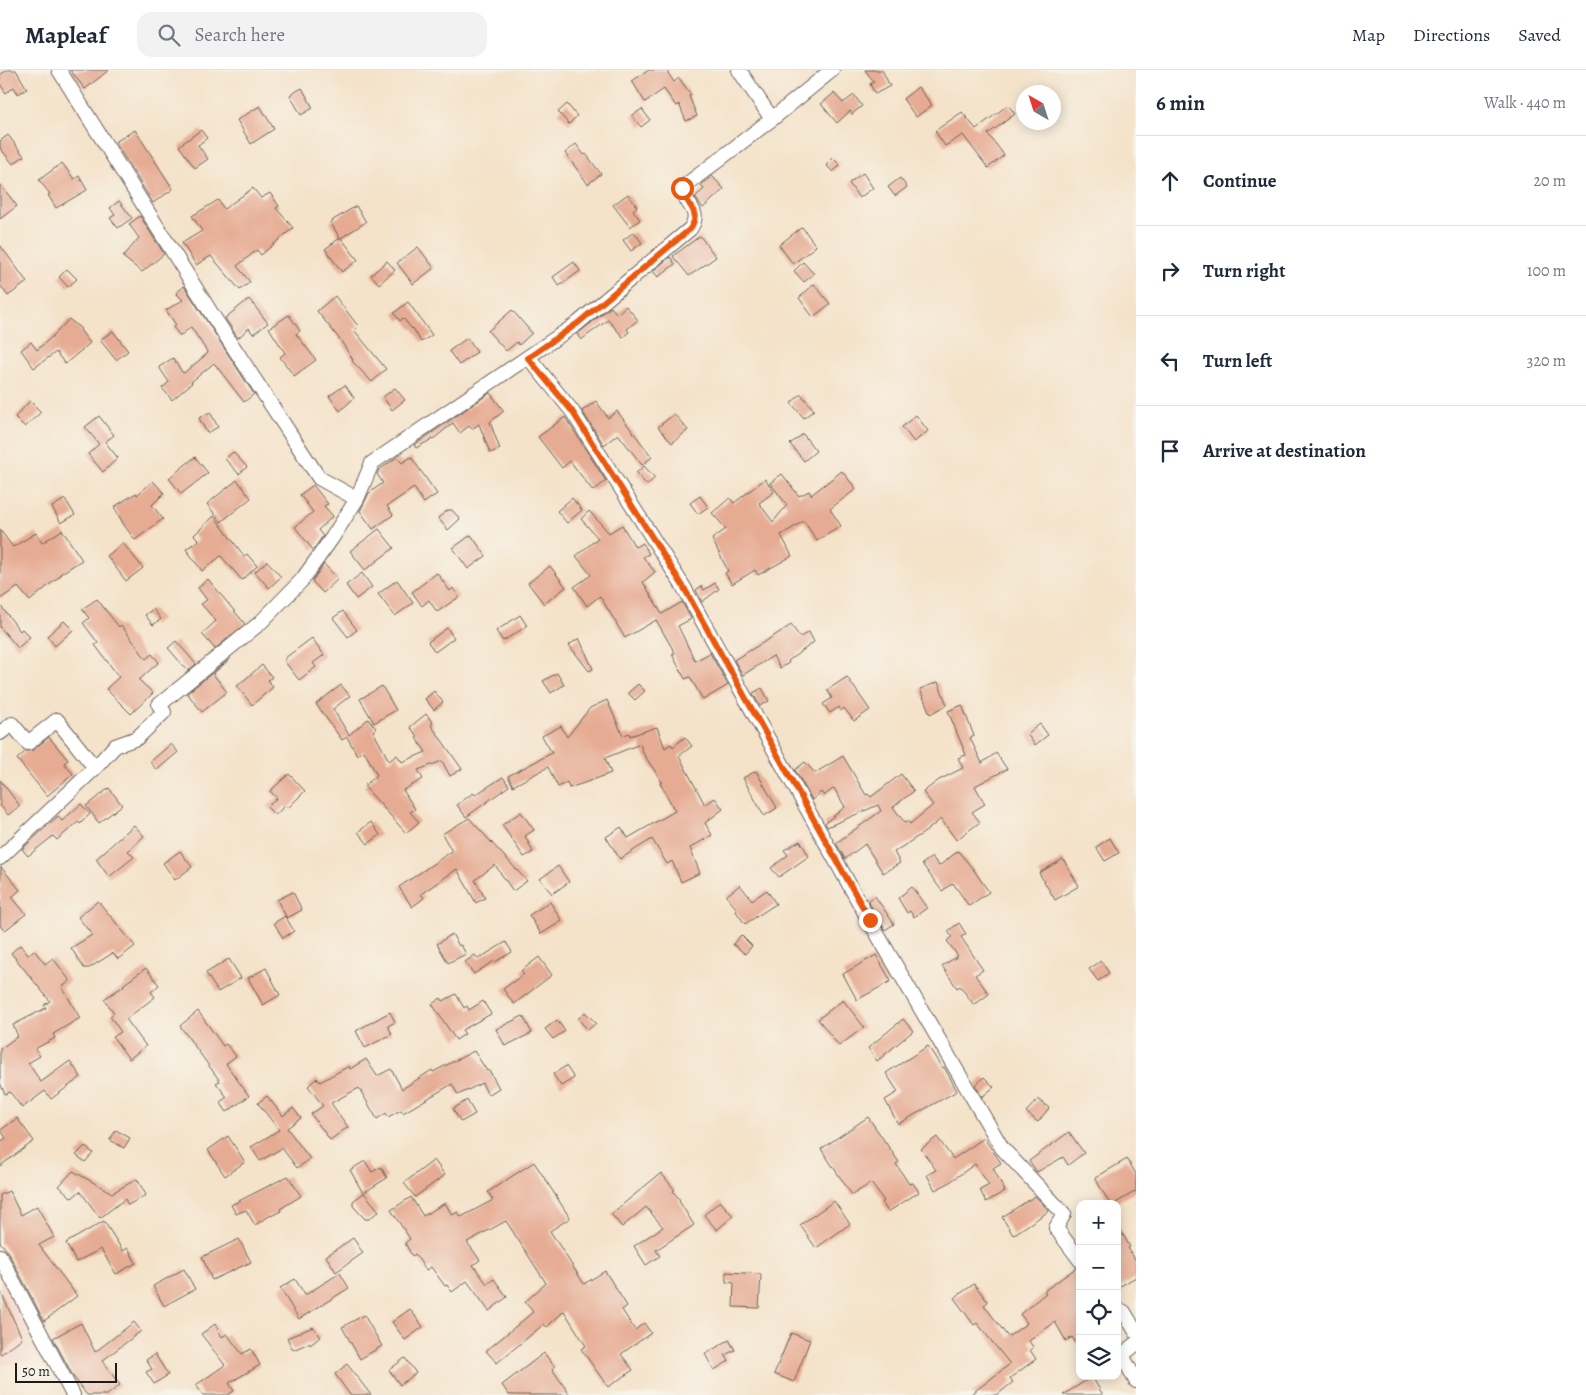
<!DOCTYPE html>
<meta charset="utf-8">
<style>
body{margin:0;font-family:Alegreya,serif;background:#f2f2f3;color:#1f2937}
.controls{position:absolute;right:15px;bottom:15px;display:grid;overflow:hidden;border-radius:10px;box-shadow:0 2px 12px #0003}
.controls button{width:45px;height:45px;display:grid;place-items:center;padding:0;border:0;border-bottom:1px solid #e0e1e3;background:#fff;color:#1f2937;font:25px sans-serif}
.compass{position:absolute;left:1016px;top:15px;width:45px;height:45px;border-radius:50%;background:#fff;box-shadow:0 2px 12px #0003;rotate:321deg}
.scale{position:absolute;left:15px;bottom:12px;width:102px;box-sizing:border-box;padding-left:5px;border:2px solid #1c1c1c;border-top:0;font-size:14px;line-height:18px;white-space:nowrap;color:#1c1c1c;-webkit-text-stroke:4px #f7f3e8;paint-order:stroke}
.stop{position:absolute;width:15px;height:15px;margin:-11px;border:4px solid #ea580c;border-radius:50%;background:#fff}
.stop.end{background:#ea580c;border-color:#fff;box-shadow:0 1px 5px #0008}
.list{margin:0;padding:0;list-style:none}
h2{display:flex;justify-content:space-between;align-items:center;height:65px;margin:0;padding:0 20px;font-size:21px}
h2 small{font-size:16px;font-weight:400;color:#747a83}
.list li{display:grid;grid-template-columns:32px 1fr auto;gap:15px;align-items:center;box-sizing:border-box;height:90px;padding:0 20px;border-top:1px solid #e0e1e3}
.list b{display:block;font-size:19px;white-space:nowrap}
.list em{font-size:16px;font-style:normal;color:#747a83}
.icon{flex:none;width:28px;height:28px;fill:none;stroke:currentColor;stroke-width:2;stroke-linecap:round;stroke-linejoin:round}
.map{position:relative;flex:none;width:1136px;height:1325px;overflow:hidden}
header{display:flex;align-items:center;gap:30px;box-sizing:border-box;height:70px;padding:0 25px;background:#fff;border-bottom:1px solid #e0e1e3}
header strong{font-size:24px}
nav{display:flex;gap:28px;margin-inline-start:auto;font-size:18px}
.search{width:350px;height:45px;background:#f2f2f3;display:flex;align-items:center;gap:12px;box-sizing:border-box;padding:0 18px;border-radius:15px;color:#747a83;font-size:19px}
main{display:flex}
aside{flex:1;background:#fff}
.map>svg:first-child{display:block}
.built{fill:#f6d2c4}
.building{fill:#e6ab93}
.lines{fill:none;stroke-linecap:round;stroke-linejoin:round}
.minor-casing{stroke:#686159;stroke-width:16}
.minor{stroke:#fff;stroke-width:14}
.route{stroke:#ea580c;stroke-width:6}
</style>
<header>
<strong>Mapleaf</strong>
<div class="search"><svg class="icon" aria-label="search" viewBox="0 0 24 24"><circle cx="10" cy="10" r="6"/><path d="M15 15l6 6"/></svg>Search here</div>
<nav><a>Map</a><a>Directions</a><a>Saved</a></nav>
</header>
<main>
<div class="map">
<svg width="1136" height="1325" viewBox="0 0 1136 1325">
<rect width="100%" height="100%" fill="#f7f3e8"/>
<filter id="ink" filterUnits="userSpaceOnUse"><feTurbulence type="fractalNoise" baseFrequency=".02" numOctaves="2"/><feDisplacementMap in="SourceGraphic" scale="10" xChannelSelector="R" yChannelSelector="G"/><feConvolveMatrix kernelMatrix="1 2 1 2 8 2 1 2 1" color-interpolation-filters="sRGB"/></filter>
<filter id="wash" filterUnits="userSpaceOnUse"><feTurbulence type="fractalNoise" baseFrequency=".0096" numOctaves="4" result="noise"/><feDisplacementMap in="SourceGraphic" scale="20" xChannelSelector="R" yChannelSelector="G"/><feGaussianBlur stdDeviation="1.12" result="paint"/><feColorMatrix in="noise" values="0 0 0 0 0 0 0 0 0 0 0 0 0 0 0 0 0 1.4 0 .05"/><feComposite in="paint" operator="in"/></filter>
<g filter="url(#wash)">
<rect width="100%" height="100%" fill="#f4e2c9"/>
<path class="built" d="M0 1199 44 1288 0 1296Z"/>
<g id="blocks">
<path class="building" d="M7 0H16L27 19 18 24 14 17 6 23 0 14V5Z
M70 0H109L85 19Z
M649 0H666L674 12 679 8 691 25 689 26 697 46 686 51 679 34 676 36 664 19 645 32 632 11Z
M865 0H882L890 16 875 24 870 14 874 12Z
M918 17 932 35 916 47 903 29Z
M302 18 313 38 301 45 290 25Z
M834 23 843 33 854 25 862 36 852 44 850 41 837 53 821 34Z
M567 34 577 46 569 54 558 42Z
M1008 35 1015 44 988 64 1004 85 988 98 963 65 945 76 935 61 962 42 976 59Z
M260 36 274 59 251 74 237 50Z
M642 39 650 50 641 57 632 46Z
M135 60 173 119 153 133 115 72Z
M201 60 207 68 198 75 208 89 195 98 179 76Z
M8 65 24 86 13 94 0 78V71Z
M576 74 584 85 586 84 601 104 588 114 565 83Z
M833 88 840 95 833 102 826 95Z
M62 93 74 109 79 106 87 120 56 138 48 125 50 124 39 110Z
M863 103 873 118 859 128 849 113Z
M712 106 724 119 703 138 695 127 704 119 701 115Z
M900 108 907 117 895 126 888 117Z
M0 114 17 136 0 149Z
M253 118 261 128 270 123 279 136 276 138 293 158 261 185 257 180 237 196 250 212 240 220 211 186 196 195 182 173 202 161 192 146 218 130 224 139Z
M628 124 637 137 633 140 640 150 630 157 613 135Z
M119 131 132 148 118 158 110 148 115 145 110 138Z
M356 136 366 152 341 168 358 190 342 202 325 179 340 168 330 152Z
M140 146 164 184 142 202 123 187 139 168 129 154Z
M802 157 816 176 793 194 779 175Z
M634 162 642 173 631 181 623 170Z
M700 166 716 187 689 206 673 186Z
M0 175 27 212 8 226 0 215Z
M418 177 434 198 413 214 397 193Z
M670 187 675 194 658 207 653 201Z
M387 191 395 200 379 214 371 205Z
M574 192 580 201 559 216 553 207Z
M803 192 814 204 804 212 794 201Z
M67 199 77 209 68 217 59 207Z
M814 214 830 234 813 247 799 228Z
M184 216 254 324 244 332 214 293 191 312 192 313 172 330 162 318 169 312 159 297 173 288 182 302 184 303 208 283 191 257 180 266 173 257 176 255 166 240 183 230 176 223Z
M335 226 358 256 354 260 386 299 372 312 352 291 353 290 341 271 317 241Z
M249 229 268 253 253 264 249 258 238 268 225 248Z
M408 232 432 265 421 272 413 258 412 259 403 248 400 251 394 243Z
M626 236 638 250 627 259 629 262 623 267 608 250 581 270 577 264 611 237 617 244Z
M512 240 532 263 519 275 517 272 506 281 488 261Z
M289 245 300 261 296 264 316 290 294 306 280 287 285 283 269 258Z
M69 249 81 259 80 260 90 273 65 294 56 282 34 298 21 280 31 272 37 280 57 262Z
M113 261 128 281 116 290 100 270Z
M467 268 477 282 459 295 449 281Z
M345 315 354 328 340 341 329 326Z
M395 318 405 330 392 340 383 327Z
M490 323 504 341 490 352 500 379 490 383 479 354 472 359 469 356 460 363 453 353 436 367 416 378 414 375Z
M801 324 814 340 804 348 791 333Z
M30 331 41 342 25 357 15 347Z
M596 331 608 348 617 341 652 387 642 395 618 364 604 375 582 341Z
M210 342 218 357 207 363 199 348Z
M674 344 688 360 672 373 658 357Z
M916 345 928 361 914 372 902 357Z
M99 346 114 365 105 372 118 388 103 402 88 384 99 374 85 357Z
M565 347 606 411 593 421 570 391 562 398 538 367Z
M803 364 816 381 804 391 790 374Z
M233 382 247 397 239 404 225 389Z
M195 387 208 403 181 424 169 408Z
M397 387 402 393 411 387 437 424 424 433 414 418 387 436 393 445 373 459 360 441 369 423 383 413 377 404 379 400Z
M644 396 655 408 647 415 636 403Z
M842 401 856 419 830 439 841 456 817 471 804 451 781 465 792 486 758 505 755 500 732 514 725 503 728 501 712 469 726 459 712 443 730 428 734 433 765 409 774 422 759 433 773 452 787 435 770 413 782 404 799 426 809 421 811 425Z
M237 410 251 428 221 452 207 434Z
M153 411 164 423 152 435 163 449 135 470 124 455 114 437 136 423 137 425Z
M313 415 328 434 324 436 333 446 318 460 323 466 313 480 295 457 313 442 300 425Z
M700 426 708 437 698 444 690 433Z
M572 428 582 440 567 453 557 441Z
M65 429 75 445 61 453 52 437Z
M448 440H452L460 449 448 460 438 448Z
M589 441 609 463 622 455 635 477 643 473 649 484 643 487 655 502 643 512 662 544 682 532 691 549 678 556 695 591 710 583 728 615 703 630 690 607 685 609 672 584 675 583 656 550 625 568 600 526 587 536 574 517 591 505 576 486 598 468 581 449Z
M214 446 244 486 247 484 257 496 242 510 221 486 202 501 186 479 199 470 194 465Z
M379 459 394 478 365 500 350 481Z
M0 460 13 477 36 463 42 473 62 460 82 490 60 504 61 505 30 531 18 517 0 529Z
M471 465 486 486 468 499 453 478Z
M123 473 143 498 126 511 107 486Z
M267 491 281 507 269 518 255 502Z
M324 494 338 509 323 523 312 511Z
M550 496 566 517 544 534 528 513Z
M362 503 372 517 356 529 346 515Z
M437 503 450 521 453 518 459 527 437 542 429 530 422 536 412 522Z
M208 509 245 554 215 579 202 564 216 551 201 534 207 530 198 518Z
M397 510 413 533 395 546 378 524Z
M715 513 719 519 702 532 696 520 701 516 704 520Z
M97 529 119 557 121 555 146 589 152 584 159 592 139 610 153 623 131 644 106 619 119 607 95 575 98 573 83 553 89 548 82 539Z
M0 535 20 561 22 559 30 567 18 578 0 557Z
M153 539 161 549 153 555 145 545Z
M343 541 357 560 348 567 333 548Z
M520 545 527 556 503 571 496 561Z
M64 551 73 560 55 576 47 566Z
M791 555 800 567 809 562 814 572 788 591 789 593 780 598 773 586 743 605 734 590 769 569Z
M447 558 454 568 435 582 428 572Z
M312 568 324 585 313 593 316 597 299 610 285 592V588Z
M579 568 593 599 589 601 569 575Z
M176 571 196 594 188 601 168 578Z
M231 588 213 604 227 622 202 642 187 623Z
M262 595 272 607 268 610 273 617 252 635 237 616Z
M557 603 564 615 551 623 543 611Z
M847 607 870 640 854 651 844 638 841 641 839 637 830 643 823 634 832 628 827 620Z
M938 612 947 635 930 644 920 619Z
M638 614 645 621 635 630 628 623Z
M341 615 350 626 333 639 349 665 368 649 376 658 373 661 389 691 397 685 402 692 426 682 416 668 418 667 410 657 426 644 433 653 431 655 462 699 450 706 442 691 418 700 423 709 403 720 415 739 410 742 419 752 406 763 364 716 377 705 364 681 357 685 347 667 342 670 316 634Z
M382 616 396 640 374 653 360 629Z
M762 618 769 631 760 636 753 623Z
M434 621 443 632 434 640 425 629Z
M607 630 623 666 629 663 630 666 657 657 665 678 671 674 673 677 685 667 692 676 679 686 705 735 715 728 723 739 705 753 712 765 690 778 700 803 681 812 672 791 667 794 652 769 620 789 606 767 621 757 628 768 675 741 660 713 662 712 643 683 640 674 605 688 611 703 590 711 569 718 567 712 558 717 548 697 513 716 508 706 552 683 542 666 561 656 567 667 590 638Z
M962 635 974 666 970 668 982 693 996 683 1007 699 975 716 985 734 972 742 980 752 956 770 941 749 925 762 894 782 900 793 883 803 865 774 845 789 836 773 881 741 878 735 827 757 825 753 845 737 834 718 824 726 821 722 812 730 795 700 805 692 815 703 843 686 866 725 868 724 871 727 901 704 914 721 893 737 905 753 908 751 910 754 933 735 923 722 939 710 963 698 958 688 966 685 948 641Z
M1040 654 1048 665 1035 675 1027 664Z
M49 667 68 690 64 693 73 704 47 726 17 689 26 681 33 680Z
M171 674 178 682 157 700 150 692Z
M756 701 777 738 764 746 743 708Z
M289 704 305 721 288 738 285 736 275 745 267 737 277 728 270 721Z
M503 707 509 716 466 747 457 735 473 723 475 725Z
M0 710 20 736 8 745 0 735Z
M109 718 122 735 99 753 86 736Z
M81 734 90 744 80 754 78 752 57 770 53 766 28 786 22 779 58 746 62 751Z
M521 742 534 760 525 766 533 782 524 787 502 755Z
M469 748 527 811 513 821 495 795 475 810 485 828 476 833 457 799 421 824 424 828 412 837 399 817 452 781 442 764Z
M371 752 380 765 368 774 358 762Z
M134 755 144 766 128 781 134 787 109 807 96 789Z
M1110 768 1119 783 1105 791 1096 777Z
M800 771 809 786 779 807 771 798 788 785 784 780Z
M180 781 192 797 175 810 163 793Z
M958 781 973 799 989 822 969 836 953 813 942 821 922 794 932 787 939 796Z
M1063 789 1079 816 1055 830 1039 803Z
M558 796 569 812 552 824 540 809Z
M1 797 20 820 12 827 26 844 4 861 0 855Z
M740 815 752 830 767 820 776 834 745 854 735 840 737 839 726 826Z
M912 817 927 838 914 847 910 841 907 843 898 828Z
M293 822 302 840 287 848 277 830Z
M875 826 894 854 885 860 868 831Z
M98 831 135 876 118 889 113 883 89 898H84L71 878 92 865 78 847Z
M550 832 562 851 541 864 529 845Z
M285 846 294 861 283 868 274 853Z
M959 853 966 864 961 867 983 900 975 905 989 924 974 935 960 916 957 918 942 896 958 886 947 871 952 867 948 861Z
M452 864 459 876 461 875 466 884 448 893 437 874Z
M741 865 752 876 745 884 733 874Z
M506 872 512 882 495 892 494 891 474 904 465 892 475 885 478 889Z
M20 875 28 885 34 880 45 894 53 888 70 911 62 917 80 948 53 964 55 968 35 979 40 986 28 993 41 1012 70 991 81 1007 51 1029 45 1021 22 1038 10 1022 5 1024 0 1013V979L18 966 13 955 46 938 44 935 50 931 11 883Z
M876 885 891 911 857 930 843 904Z
M539 887 552 905 514 934 503 919 524 904 521 901Z
M229 889 241 908 218 922 206 903Z
M1101 891 1109 903 1098 911 1089 899Z
M146 898 159 915 151 922 155 927 126 949 146 976 129 989 113 967 121 962 110 946 114 943 104 929 124 916 123 915Z
M266 898 280 925 263 935 248 908Z
M456 924 464 938 467 936 469 940 483 931 491 944 462 960 465 964 456 970 432 934 441 928 443 931Z
M843 930 864 957 839 976 818 949Z
M198 941 223 976 226 974 236 986 226 994 249 1026 227 1042 220 1032 227 1027 216 1013 220 1011 180 956Z
M390 942 395 952 388 956 392 964 365 978 356 961Z
M585 942 596 953 588 960 578 949Z
M523 946 532 963 505 976 496 959Z
M903 949 913 961 877 991 868 978Z
M557 950 565 961 553 969 545 959Z
M928 976 942 998 944 997 957 1021 898 1054 885 1030 898 1022 886 1003Z
M474 981 487 1001 489 1000 499 1018 488 1025 482 1013 458 1025 452 1014 403 1043 401 1040 388 1047 386 1043 377 1049 359 1018 331 1033 348 1057 330 1070 311 1044 323 1036 308 1016 317 1008 320 1012 349 996 350 999 366 989 377 1006 391 999 402 1019 432 1000 433 1002Z
M566 996 574 1008 561 1016 553 1004Z
M984 1007 994 1017 982 1027 975 1015Z
M267 1026 283 1046 293 1038 301 1048 287 1058 310 1089 297 1098 282 1078 260 1091 251 1077 279 1060 258 1033Z
M1038 1029 1049 1038 1038 1052 1026 1042Z
M467 1030 475 1044 461 1052 453 1039Z
M868 1047 899 1092 896 1094 909 1114 913 1113 919 1122 888 1142 882 1132 884 1131 871 1113 852 1125 821 1079Z
M17 1048 34 1071 0 1096V1072L6 1068 1 1060Z
M116 1060 130 1068 124 1078 110 1070Z
M1069 1062 1084 1083 1068 1095 1063 1087 1037 1102 1029 1091Z
M228 1066 245 1092 225 1106 208 1080Z
M937 1067 953 1089 984 1068 1001 1093 993 1098 1005 1121 986 1132 980 1120 989 1115 975 1094 947 1114 935 1120 927 1105 936 1100 921 1079Z
M85 1076 93 1083 85 1092 76 1085Z
M1127 1089 1136 1104V1121L1114 1134H1110L1095 1108Z
M434 1090 445 1105 415 1127 404 1113Z
M365 1091 372 1102 381 1097 387 1108 363 1123 350 1100Z
M534 1092 570 1148 550 1161 584 1214 605 1201 627 1236 622 1240 635 1260 644 1253 651 1263 621 1284 633 1300 608 1317 581 1279 586 1276 564 1241 547 1257 544 1254 497 1293 486 1281 533 1242 525 1232 546 1213 506 1151 467 1172 480 1190 473 1195 487 1214 494 1209 507 1227 489 1241 467 1211 452 1222 447 1215 445 1216 431 1197 426 1200 415 1184 412 1186 405 1173 410 1169 391 1140 411 1127 423 1146 445 1133 452 1145 458 1142 461 1147 493 1130 488 1122Z
M73 1101 112 1123 137 1109 146 1125 128 1135 125 1129 100 1148 80 1121 72 1128 59 1116Z
M661 1103 675 1120 673 1121 680 1130 679 1131 694 1155 656 1180 660 1186 646 1195 634 1176 663 1157 646 1137 622 1157 611 1144Z
M288 1106 301 1126 280 1139 281 1141 271 1146V1145L255 1155 246 1140 236 1144 231 1135Z
M9 1121 21 1145 37 1136 54 1167 39 1175 77 1226 44 1251 8 1182 0 1172V1125Z
M364 1123 379 1141 369 1149H365L353 1136V1131Z
M1035 1126 1049 1141 1013 1165 1002 1147Z
M720 1131 733 1146 717 1160 704 1145Z
M834 1131 850 1154 816 1178 800 1155Z
M104 1151 123 1181 128 1178 136 1193 116 1204 101 1179 76 1192 66 1173Z
M1117 1154 1130 1177 1128 1178 1136 1191V1207L1117 1218Z
M353 1168 363 1183 336 1202 326 1186Z
M239 1169 251 1192 212 1210 202 1187Z
M1076 1198 1080 1199V1279L1072 1267 1066 1271 1055 1252 1029 1271 1033 1277 1030 1280 1036 1289 1010 1308 1013 1312 997 1325H970L1010 1294 977 1253 974 1255 954 1228 974 1214 988 1232 984 1235 1008 1267 1027 1253 1020 1244 1046 1223 1044 1221Z
M184 1199 195 1219 164 1236 153 1216Z
M726 1202 761 1204 759 1238 733 1237 734 1213 726 1212Z
M340 1203 349 1218 299 1249 280 1218 295 1209 305 1225Z
M0 1220 22 1268 0 1285Z
M410 1239 423 1257 405 1270 392 1252Z
M364 1245 382 1276 360 1289 342 1257Z
M134 1252 141 1261 102 1291 120 1315 107 1325H87L73 1306 53 1268 81 1253 95 1282Z
M215 1254 222 1267 227 1264 242 1284 251 1279 260 1295 229 1313 234 1321 228 1325H203L196 1315 225 1295 201 1264Z
M313 1257 321 1267 310 1275 309 1273 293 1280 287 1268Z
M791 1263 810 1270 794 1312 774 1304Z
M729 1270 735 1280 725 1285 729 1291 714 1300 705 1284Z
M544 1283 555 1297 552 1299 570 1325H509L502 1315Z
M155 1284 168 1305 154 1314 146 1302 152 1299 146 1290Z
M405 1288 416 1303 400 1315 389 1300Z
M347 1294 371 1325H350L335 1304Z
M1092 1307 1103 1325H1063L1087 1310Z"/>
</g>
</g>
<g filter="url(#ink)">
<use href="#blocks" fill-opacity="0" stroke="#686159" stroke-width="1"/>
<g class="lines">
<defs>
<path id="minor" d="M59 0 213 246 319 408 357 429
M739 0 772 49
M529 288 572 341 683 516 869 850 1002 1078 1064 1144 1056 1158 1080 1190
M0 663 12 654 28 673 57 650 95 698
M0 788 95 698 115 676 137 668 164 642 159 635 260 553 302 510 332 468 357 429 372 393 578 253 690 159C703 140 685 136 682 118L772 49 832 0
M0 1186 73 1325
M1117 1239 1124 1242 1136 1262
M1136 1274 1122 1285 1136 1311"/>
</defs>
<use href="#minor" class="minor-casing"/>
<use href="#minor" class="minor"/>
</g>
</g>
<g class="lines" filter="url(#ink)">
<path class="route" d="M682 118C685 136 703 140 690 159L578 253 528 288 572 341 683 516 870 850"/>
</g>
</svg>
<div class="controls">
<button>+</button>
<button>−</button>
<button><svg class="icon" aria-label="locate" viewBox="0 0 24 24"><circle cx="12" cy="12" r="6"/><path d="M12 2v4M12 18v4M2 12h4M18 12h4"/></svg></button>
<button><svg class="icon" aria-label="layers" viewBox="0 0 24 24"><path d="M12 4l9 5-9 5-9-5zM3 14l9 5 9-5"/></svg></button>
</div>
<svg class="compass" viewBox="-18 -18 36 36"><path d="M0-13l5 13h-10z" fill="#e53935"/><path d="M0 13l5-13h-10z" fill="#747a83"/></svg>
<div class="scale">50 m</div>
<div class="stop" style="left:682px;top:118px"></div>
<div class="stop end" style="left:870px;top:850px"></div>
</div>
<aside>
<h2>6 min<small>Walk · 440 m</small></h2>
<ul class="list">
<li><svg class="icon" aria-label="ahead" viewBox="0 0 24 24"><path d="M12 20V5M6 11l6-6 6 6"/></svg><div><b>Continue</b></div><em>20 m</em></li>
<li><svg class="icon" aria-label="right" viewBox="0 0 24 24"><path d="M7 20v-9h11M14 6l5 5-5 5"/></svg><div><b>Turn right</b></div><em>100 m</em></li>
<li><svg class="icon" aria-label="left" viewBox="0 0 24 24"><path d="M17 20v-9H6M10 6l-5 5 5 5"/></svg><div><b>Turn left</b></div><em>320 m</em></li>
<li><svg class="icon" aria-label="arrive" viewBox="0 0 24 24"><path d="M6 21V4h12l-3 4 3 4H6"/></svg><div><b>Arrive at destination</b></div></li>
</ul>
</aside>
</main>
